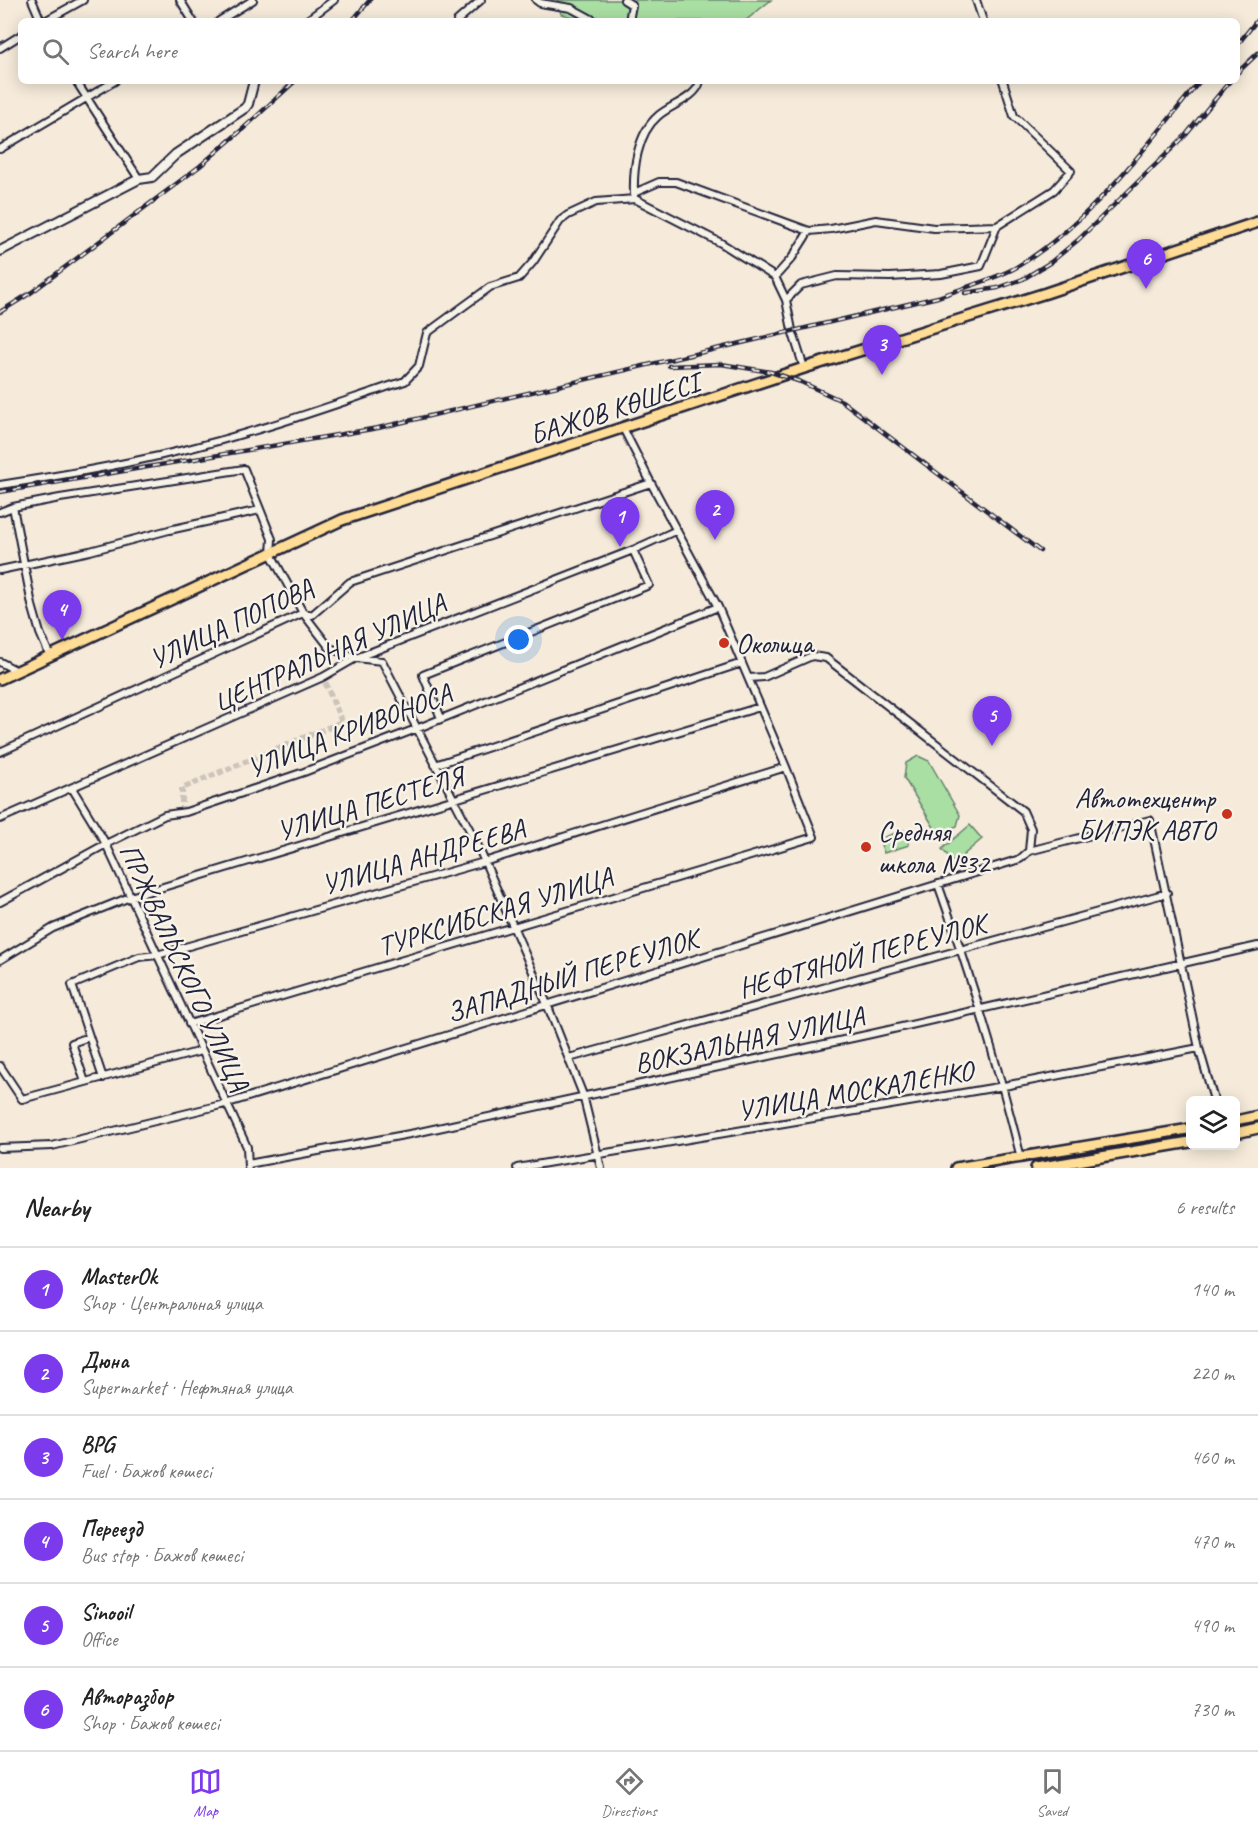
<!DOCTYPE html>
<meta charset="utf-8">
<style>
body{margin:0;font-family:Caveat,sans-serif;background:#f2f2f2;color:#222}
.controls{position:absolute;right:18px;bottom:18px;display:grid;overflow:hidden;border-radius:9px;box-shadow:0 3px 15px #0003}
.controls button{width:54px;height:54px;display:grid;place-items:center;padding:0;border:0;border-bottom:2px solid #e0e0e0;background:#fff;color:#222;font:30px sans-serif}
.you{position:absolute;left:519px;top:640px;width:21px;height:21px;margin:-15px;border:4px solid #fff;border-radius:50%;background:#1a73e8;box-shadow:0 0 0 9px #1a73e833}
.badge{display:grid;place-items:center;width:39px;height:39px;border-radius:50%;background:#7c3aed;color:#fff;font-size:20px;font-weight:700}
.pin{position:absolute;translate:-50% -50px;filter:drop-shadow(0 2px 3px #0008)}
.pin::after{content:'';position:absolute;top:32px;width:21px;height:18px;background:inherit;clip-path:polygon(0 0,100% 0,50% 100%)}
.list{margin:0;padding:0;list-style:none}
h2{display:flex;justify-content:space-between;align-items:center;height:78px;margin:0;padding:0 24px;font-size:26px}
h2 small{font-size:20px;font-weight:400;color:#767676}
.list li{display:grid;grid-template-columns:39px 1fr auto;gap:18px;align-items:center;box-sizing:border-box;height:84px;padding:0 24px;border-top:2px solid #e0e0e0}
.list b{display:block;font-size:22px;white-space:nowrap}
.list p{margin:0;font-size:20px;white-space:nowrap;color:#767676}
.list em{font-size:20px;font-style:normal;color:#767676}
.icon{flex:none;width:33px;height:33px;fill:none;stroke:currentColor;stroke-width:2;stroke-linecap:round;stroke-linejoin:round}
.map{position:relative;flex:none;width:1258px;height:1168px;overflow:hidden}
.search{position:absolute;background:#fff;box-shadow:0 3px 15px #0003;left:18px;right:18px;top:18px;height:66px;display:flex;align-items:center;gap:15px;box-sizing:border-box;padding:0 21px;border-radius:9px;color:#767676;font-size:22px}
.sheet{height:582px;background:#fff}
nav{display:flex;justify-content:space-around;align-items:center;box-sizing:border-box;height:84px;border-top:2px solid #e0e0e0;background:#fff;font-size:16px;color:#767676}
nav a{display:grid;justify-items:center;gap:3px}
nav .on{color:#7c3aed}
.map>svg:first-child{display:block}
.green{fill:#a9dfa2;stroke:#66806e;stroke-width:1.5}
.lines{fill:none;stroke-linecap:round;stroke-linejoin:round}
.minor-tunnel{stroke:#ccc3ba;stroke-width:6;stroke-dasharray:6 3;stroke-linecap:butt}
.minor-casing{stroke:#22223b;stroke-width:10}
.tertiary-casing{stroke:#22223b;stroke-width:12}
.primary-casing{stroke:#22223b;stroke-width:14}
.minor{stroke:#f7f3e8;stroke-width:6}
.tertiary{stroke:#f7f3e8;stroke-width:8}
.primary{stroke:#ffdd96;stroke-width:9}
.tram{stroke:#22223b;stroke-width:1.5}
.rail-casing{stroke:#22223b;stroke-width:4.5}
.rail{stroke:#f7f3e8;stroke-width:2;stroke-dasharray:7;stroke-linecap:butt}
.poi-dot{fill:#c8321e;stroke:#f7f3e8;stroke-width:2}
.labels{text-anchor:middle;stroke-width:5;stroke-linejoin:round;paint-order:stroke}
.street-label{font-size:28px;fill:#22223b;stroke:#f7f3e8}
.poi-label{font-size:28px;fill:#22223b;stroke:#f7f3e8;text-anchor:start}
</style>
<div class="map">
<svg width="1258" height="1168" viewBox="0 0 1258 1168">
<rect width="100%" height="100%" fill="#f6ebda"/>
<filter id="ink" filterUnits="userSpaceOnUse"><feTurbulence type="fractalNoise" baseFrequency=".0167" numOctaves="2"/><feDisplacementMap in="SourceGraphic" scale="12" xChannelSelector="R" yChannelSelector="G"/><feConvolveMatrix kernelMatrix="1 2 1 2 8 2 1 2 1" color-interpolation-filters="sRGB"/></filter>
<g filter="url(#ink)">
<path class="green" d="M557 0H771L745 21H588L561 14Z
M918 756 929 761 960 815 957 826 945 831 935 829 904 778 906 763Z
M970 825 982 839 954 863 942 849Z
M904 830 909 845 884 853 879 839Z"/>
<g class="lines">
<path class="minor-tunnel" d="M182 812V788L342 722 323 677"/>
<defs>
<path id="minor" d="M32 0 41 21
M180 0 193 21
M536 0 540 3 571 8 595 21
M624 0 632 5 629 21
M976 0 983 21
M45 21 83 0
M219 21 253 0
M306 21 334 0
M457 21 481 0
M0 48 21 35
M76 81 139 179
M0 149 115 81
M634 193 659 182H676L809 231 831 229 876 220 934 228 997 226
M634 195C633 169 637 134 658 116 670 105 697 98 700 81
M775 277 792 258 809 231
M786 300 801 285 837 276 890 277 941 274 981 266 997 226 1054 190 1071 171 1014 116 1003 81
M0 485C84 472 168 457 249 432 302 417 353 398 405 381L419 366 427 333 490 287 519 278 533 262 560 221 568 215 596 202 635 199 721 243 775 277 786 300 792 330 804 368
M13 507 32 605 40 633 50 656
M0 512 13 507 60 498 244 469 272 539 271 554 303 613 330 648 356 658 382 661 477 844 547 1004 583 1095 601 1168
M0 570 90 551 169 530 260 510
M0 662 17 671
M749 678 764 677 812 656 826 658 1023 811 1031 829 1029 851
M441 718 423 675 649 585 633 550
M0 752 303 613 312 615 350 582 651 483
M435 765 742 663
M72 788 106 844 247 1147 248 1167
M0 819 323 677 356 658 633 550 677 530
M938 884C970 974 998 1065 1021 1158
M0 902 106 844 165 815 186 812 304 772 416 729 718 607
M0 960 53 928 130 897 760 707
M189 1024 814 837 786 767 718 607 651 483 623 428
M569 1058 1167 893
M0 1066 22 1099 201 1051
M103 1078 72 985 139 957 157 955 484 862 786 767
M85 1082 72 1043 89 1037
M0 1148 52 1146 225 1104 1020 859 1029 851 1150 820 1199 1048 1214 1100
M248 1164 415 1133 871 1034 1258 946
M517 1168 1004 1086 1199 1048"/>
<path id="tertiary" d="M0 251 139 179 152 177 176 154 245 108 248 104 254 81"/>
<path id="primary" d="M0 679 342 520 804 368 1046 293 1258 222
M1236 1121 1258 1116
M1236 1133 1258 1128
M956 1168 1190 1129
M1036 1168 1190 1142"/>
</defs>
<use href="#minor" class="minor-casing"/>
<use href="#tertiary" class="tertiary-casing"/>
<use href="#primary" class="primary-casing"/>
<use href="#minor" class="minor"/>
<use href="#tertiary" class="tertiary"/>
<use href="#primary" class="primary"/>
<path class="tram" d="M1236 1125 1258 1121
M981 1168 1190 1134"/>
<defs>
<path id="rail" d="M352 21 370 0
M1237 45 1258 19
M1237 73 1258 53
M965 293 998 288 1023 279 1051 262 1078 240 1185 136 1230 81
M0 312 32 292 200 166 244 128 295 81
M669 366 721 364 771 372 801 382 842 401 1040 551
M0 492 378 428 938 297C960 289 995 279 1015 268 1091 223 1144 148 1200 81"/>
</defs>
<use href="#rail" class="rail-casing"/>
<use href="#rail" class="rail"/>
</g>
</g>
<g class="poi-dot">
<circle cx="724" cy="643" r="6"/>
<circle cx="1227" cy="814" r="6"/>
<circle cx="866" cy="847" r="6"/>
</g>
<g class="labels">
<g class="street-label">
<text transform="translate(614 408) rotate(-18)" y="10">БАЖОВ КӨШЕСІ</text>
<text transform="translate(231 623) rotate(-25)" y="10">УЛИЦА ПОПОВА</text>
<text transform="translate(329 652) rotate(-24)" y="10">ЦЕНТРАЛЬНАЯ УЛИЦА</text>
<text transform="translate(349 730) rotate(-21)" y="10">УЛИЦА КРИВОНОСА</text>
<text transform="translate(370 803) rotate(-17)" y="10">УЛИЦА ПЕСТЕЛЯ</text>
<text transform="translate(423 856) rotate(-16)" y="10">УЛИЦА АНДРЕЕВА</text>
<text transform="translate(495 911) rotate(-17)" y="10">ТУРКСИБСКАЯ УЛИЦА</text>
<text transform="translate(862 955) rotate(-15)" y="10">НЕФТЯНОЙ ПЕРЕУЛОК</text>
<text transform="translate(185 967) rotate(65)" y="10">ПРЖВАЛЬСКОГО УЛИЦА</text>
<text transform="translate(572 975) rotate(-17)" y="10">ЗАПАДНЫЙ ПЕРЕУЛОК</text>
<text transform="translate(749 1039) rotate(-12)" y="10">ВОКЗАЛЬНАЯ УЛИЦА</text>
<text transform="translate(855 1090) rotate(-10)" y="10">УЛИЦА МОСКАЛЕНКО</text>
</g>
<g class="poi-label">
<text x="736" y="653">Околица</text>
<text x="1215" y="808" text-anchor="end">Автотехцентр<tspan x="1215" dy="32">БИПЭК АВТО</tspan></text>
<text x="878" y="841">Средняя<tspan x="878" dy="32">школа №32</tspan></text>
</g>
</g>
</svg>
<div class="controls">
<button><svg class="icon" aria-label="layers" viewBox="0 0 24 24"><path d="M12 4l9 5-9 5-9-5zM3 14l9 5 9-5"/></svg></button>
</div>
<div class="you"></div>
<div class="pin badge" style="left:620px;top:547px">1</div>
<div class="pin badge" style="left:715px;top:540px">2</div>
<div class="pin badge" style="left:882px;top:375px">3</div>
<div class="pin badge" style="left:62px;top:640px">4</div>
<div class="pin badge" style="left:992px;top:746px">5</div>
<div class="pin badge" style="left:1146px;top:289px">6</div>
<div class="search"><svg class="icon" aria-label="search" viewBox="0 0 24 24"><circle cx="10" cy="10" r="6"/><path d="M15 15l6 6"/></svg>Search here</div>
</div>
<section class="sheet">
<h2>Nearby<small>6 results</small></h2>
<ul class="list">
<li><span class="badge">1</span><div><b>MasterOk</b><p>Shop · Центральная улица</p></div><em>140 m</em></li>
<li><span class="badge">2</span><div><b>Дюна</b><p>Supermarket · Нефтяная улица</p></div><em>220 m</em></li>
<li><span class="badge">3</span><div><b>BPG</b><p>Fuel · Бажов көшесі</p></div><em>460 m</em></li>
<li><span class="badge">4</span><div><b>Переезд</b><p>Bus stop · Бажов көшесі</p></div><em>470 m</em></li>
<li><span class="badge">5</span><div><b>Sinooil</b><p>Office</p></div><em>490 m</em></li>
<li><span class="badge">6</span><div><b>Авторазбор</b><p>Shop · Бажов көшесі</p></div><em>730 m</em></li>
</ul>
</section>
<nav>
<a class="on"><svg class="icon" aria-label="map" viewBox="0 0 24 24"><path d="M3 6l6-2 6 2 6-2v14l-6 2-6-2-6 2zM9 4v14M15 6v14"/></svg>Map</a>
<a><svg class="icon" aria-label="directions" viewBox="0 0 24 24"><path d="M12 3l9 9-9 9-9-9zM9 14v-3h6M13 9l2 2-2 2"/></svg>Directions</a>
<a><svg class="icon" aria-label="saved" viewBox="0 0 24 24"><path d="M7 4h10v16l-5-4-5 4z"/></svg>Saved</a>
</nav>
